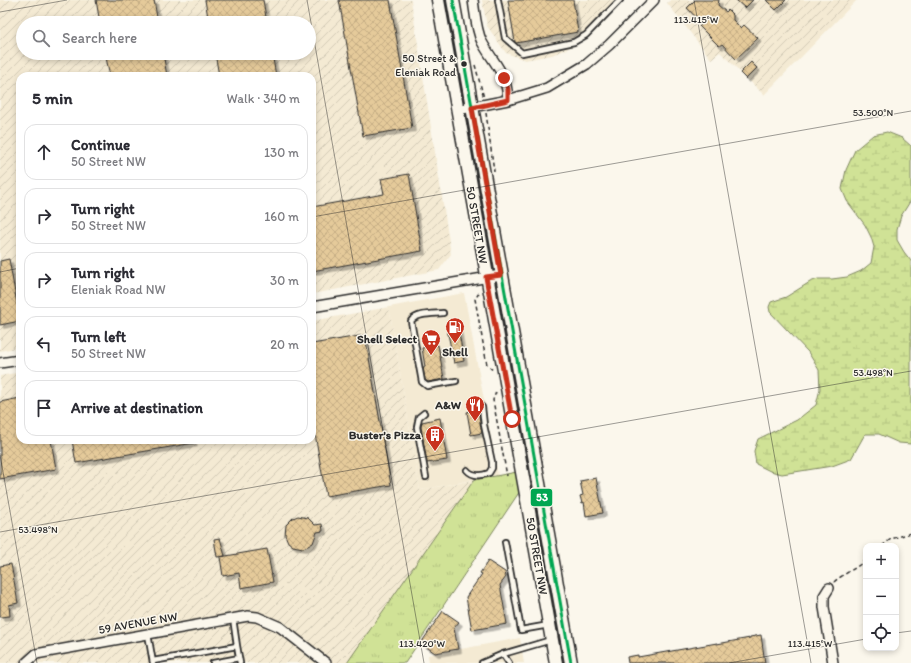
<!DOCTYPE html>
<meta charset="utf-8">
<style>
body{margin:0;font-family:Itim,sans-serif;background:#f2f2f3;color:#2b2b33}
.controls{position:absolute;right:12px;bottom:12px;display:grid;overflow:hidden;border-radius:8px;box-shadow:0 2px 6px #0003}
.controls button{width:36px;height:36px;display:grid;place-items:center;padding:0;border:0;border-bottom:1px solid #e1e1e2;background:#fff;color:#2b2b33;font:20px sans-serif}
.stop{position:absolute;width:12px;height:12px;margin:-9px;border:3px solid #c8321e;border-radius:50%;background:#fff}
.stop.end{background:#c8321e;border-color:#fff;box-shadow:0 1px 4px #0008}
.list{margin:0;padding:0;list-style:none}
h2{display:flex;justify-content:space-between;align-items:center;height:52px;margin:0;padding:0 16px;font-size:17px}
h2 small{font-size:13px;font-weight:400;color:#7c7c81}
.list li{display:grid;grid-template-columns:26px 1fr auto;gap:12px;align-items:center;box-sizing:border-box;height:56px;margin:0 8px 8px;padding:0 8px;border:1px solid #e1e1e2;border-radius:12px}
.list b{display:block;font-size:15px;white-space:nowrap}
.list p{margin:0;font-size:13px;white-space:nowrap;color:#7c7c81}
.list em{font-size:13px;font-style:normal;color:#7c7c81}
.icon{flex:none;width:22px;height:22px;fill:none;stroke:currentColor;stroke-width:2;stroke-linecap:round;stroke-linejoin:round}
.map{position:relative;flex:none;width:911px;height:663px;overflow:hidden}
.search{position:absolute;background:#fff;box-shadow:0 2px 6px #0003;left:16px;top:16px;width:300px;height:44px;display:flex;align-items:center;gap:10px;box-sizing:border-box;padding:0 14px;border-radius:22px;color:#7c7c81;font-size:15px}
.panel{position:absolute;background:#fff;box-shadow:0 2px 6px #0003;left:16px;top:72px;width:300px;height:372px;border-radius:12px}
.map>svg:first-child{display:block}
.built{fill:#f4ead3}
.industrial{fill:url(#industrial-furrows);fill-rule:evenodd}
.grass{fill:url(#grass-tufts);stroke:#7e8660}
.wetland{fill:url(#wetland-marsh);stroke:#7e8660}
.building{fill:url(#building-cross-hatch);stroke:#2b2b2b;filter:url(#shadow)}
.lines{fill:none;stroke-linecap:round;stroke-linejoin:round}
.lane-casing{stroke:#2b2b2b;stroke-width:8}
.street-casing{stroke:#2b2b2b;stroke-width:12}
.secondary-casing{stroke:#2b2b2b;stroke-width:15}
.path{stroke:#2b2b2b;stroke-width:1.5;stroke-dasharray:4 3;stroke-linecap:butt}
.lane{stroke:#fbf7ec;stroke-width:4.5}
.street{stroke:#fbf7ec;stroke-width:9}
.secondary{stroke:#fbf7ec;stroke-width:12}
.bus-1-casing{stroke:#fbf7ec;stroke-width:6}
.bus-1{stroke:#00a651;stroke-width:3}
.route{stroke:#c8321e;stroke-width:5}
.ticks{fill:none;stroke:#2b2b2b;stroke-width:1;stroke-opacity:0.45}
.bus-dot{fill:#2b2b2b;stroke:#fbf7ec;stroke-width:1.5}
.labels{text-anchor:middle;stroke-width:3;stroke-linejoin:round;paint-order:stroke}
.bus-label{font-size:11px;fill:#2b2b2b;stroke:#fbf7ec;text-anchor:end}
.street-label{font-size:12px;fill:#2b2b2b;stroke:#fbf7ec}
.poi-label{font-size:12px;font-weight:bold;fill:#2b2b2b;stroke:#fbf7ec;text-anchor:end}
.ticks-label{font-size:10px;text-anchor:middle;fill:#2b2b2b;stroke:#fbf7ec;stroke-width:3;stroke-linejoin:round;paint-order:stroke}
.line-badge{stroke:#fbf7ec;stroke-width:1.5}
.badge-label{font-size:11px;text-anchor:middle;font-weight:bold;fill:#fff}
</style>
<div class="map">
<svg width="911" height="663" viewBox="0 0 911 663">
<defs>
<pattern id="industrial-furrows" width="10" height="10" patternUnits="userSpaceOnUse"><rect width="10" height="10" fill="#f4ead3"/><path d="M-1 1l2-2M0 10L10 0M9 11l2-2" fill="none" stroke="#d1c9b5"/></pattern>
<pattern id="grass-tufts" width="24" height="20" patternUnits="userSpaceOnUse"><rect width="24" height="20" fill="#d0e296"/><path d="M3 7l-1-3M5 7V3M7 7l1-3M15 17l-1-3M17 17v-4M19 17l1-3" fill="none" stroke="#b3c281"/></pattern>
<pattern id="wetland-marsh" width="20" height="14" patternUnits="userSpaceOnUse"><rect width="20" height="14" fill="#d0e296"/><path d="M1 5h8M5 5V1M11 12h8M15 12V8" fill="none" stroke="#b3c281"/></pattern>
<pattern id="building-cross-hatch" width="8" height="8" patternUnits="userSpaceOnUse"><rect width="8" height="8" fill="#e5ca9a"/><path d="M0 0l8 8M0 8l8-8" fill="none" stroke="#c5ae85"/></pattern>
<filter id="shadow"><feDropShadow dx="3.5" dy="3.5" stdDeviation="0" flood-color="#0004"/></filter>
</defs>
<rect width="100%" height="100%" fill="#fbf7ec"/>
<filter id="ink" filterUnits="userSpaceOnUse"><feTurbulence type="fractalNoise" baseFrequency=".025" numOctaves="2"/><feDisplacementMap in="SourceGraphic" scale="8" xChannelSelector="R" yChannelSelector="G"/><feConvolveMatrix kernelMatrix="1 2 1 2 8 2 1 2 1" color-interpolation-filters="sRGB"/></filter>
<g filter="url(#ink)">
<path class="built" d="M464 293 498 475 420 490 389 307Z
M520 638 524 663H429L428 655Z"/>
<path class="industrial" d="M0 0H411L451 254 439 270 312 294V76H20V347L0 351ZM23 23H309V53H23Z
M482 0H622L578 44 552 55 525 60 506 53 487 26Z
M671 0H857L764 95 720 52 711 59 667 3Z
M389 307 420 490 474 480 347 663H0V376L20 372V440H312V321Z"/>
<path class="grass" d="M517 472 520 491 405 663H347L474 480Z"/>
<path class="wetland" d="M887 132 902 138 911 146V200L901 216 897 229V240L904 252 911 261V444L899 443 879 434H865L851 459 832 466 782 474 770 471 756 464 754 451 758 439 797 420 816 405 820 389 819 370 808 352 770 312 769 307 771 302 786 297 810 282 818 279H832L847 277 861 271 871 263 874 247 871 237 865 225 847 201 842 189 846 170 855 150 873 135Z"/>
<path class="building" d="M96 0H154L158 23H100Z
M205 0H263L267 23H209Z
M339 0H390L412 128 363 136Z
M508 0H573L578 32 516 43 515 42Z
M695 0H719L718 5 726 12 728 10 733 15V20L741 28 744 25 758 38 736 59 722 44 719 46 699 26 702 24 687 8Z
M736 0H753L745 8Z
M766 0H786L776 10Z
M105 53H163L167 76H110Z
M215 53H272L276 76H219Z
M751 62 757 68 746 79 740 73Z
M409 174 422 251 312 271V207L384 194 381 179Z
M9 259 20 321 0 325V261Z
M458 327 464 361 454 363 447 329Z
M365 335 391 485 326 496 312 417V344Z
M438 345 444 379 428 382 425 380 423 367H425L422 348Z
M20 398V440H51L56 469 0 479V402Z
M478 409 482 433 471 435 467 412Z
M440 418 447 460 427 463 421 427 422 422Z
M72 440H193L194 443 76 463Z
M596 478 603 513 586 516 584 502 582 503 580 496 583 495 580 481Z
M298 516 308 518 315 525 322 524 323 531 317 532 313 543 308 546 303 548 293 546 288 542 285 535 286 525 293 518Z
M220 538 225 556 217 557 214 539Z
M267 549 273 582 241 588 239 573 223 576 220 557Z
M488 561 505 572 506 577 500 585 507 624 472 630 466 597 482 574 480 573Z
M11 564 18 603 9 605 10 616 0 617V566Z
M443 611 459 622 454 628 458 649 435 653 421 643Z
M761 635 765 663H628L627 657 638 655V657L717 643V644L750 638V637Z"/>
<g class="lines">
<defs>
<path id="lane" d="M498 0 505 38 522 53 574 42 586 35 620 0
M443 313C433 314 417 313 411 321L422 382 427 386 456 381
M424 413 419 417 417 427 426 477
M467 470C473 477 481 476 489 473L492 468V462L484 425 482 407 477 403
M505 542 521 630 549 625
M148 634 153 663
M237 646 240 663
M503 654 509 663
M153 661 237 646 233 618
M213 663 239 658
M482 663 503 654 551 640"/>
<path id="street" d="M473 0C475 13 476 30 482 42 494 64 507 73 508 100
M457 110 508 100 547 88 587 64 609 45 654 0
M312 307 501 275
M0 363 20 360
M829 588 824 596V607L833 663
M26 663 36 654 248 616 257 617 280 627 326 663"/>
<path id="secondary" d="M438 0 556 663
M453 0 571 663"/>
</defs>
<use href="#lane" class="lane-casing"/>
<use href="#street" class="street-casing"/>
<use href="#secondary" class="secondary-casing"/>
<path class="path" d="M475 65 484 98
M486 113 494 171
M479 293 475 299 487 365 494 371
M496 392 493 400 507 476
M882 546 891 539 911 533
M834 582C844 573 858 568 866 559"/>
<use href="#lane" class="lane"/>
<use href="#street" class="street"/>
<use href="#secondary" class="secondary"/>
<defs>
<path id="bus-1" d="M453 0 571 663"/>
</defs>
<use href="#bus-1" class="bus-1-casing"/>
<use href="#bus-1" class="bus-1"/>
</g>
</g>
<g class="lines" filter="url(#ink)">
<path class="route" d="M504 78 508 89V100L472 108 501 275 486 277 512 419"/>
</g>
<path class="ticks" d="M307 0 424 663M694 0 811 663M0 12 67 0M312 217 911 111M0 272 20 268M0 455 37 663M0 532 911 371M896 633 911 631M729 663 866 639"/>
<defs>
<symbol id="fuel-pin" viewBox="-11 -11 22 30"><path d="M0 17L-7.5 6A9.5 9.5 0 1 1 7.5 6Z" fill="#c8321e" stroke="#fbf7ec"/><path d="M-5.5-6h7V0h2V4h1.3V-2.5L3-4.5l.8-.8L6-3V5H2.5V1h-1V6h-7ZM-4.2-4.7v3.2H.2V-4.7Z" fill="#fff"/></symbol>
<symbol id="supermarket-pin" viewBox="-11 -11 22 30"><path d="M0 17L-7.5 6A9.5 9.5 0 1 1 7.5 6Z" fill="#c8321e" stroke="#fbf7ec"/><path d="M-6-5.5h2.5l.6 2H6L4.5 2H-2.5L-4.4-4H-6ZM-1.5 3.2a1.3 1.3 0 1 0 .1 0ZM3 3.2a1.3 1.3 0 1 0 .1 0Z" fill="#fff"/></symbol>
<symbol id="restaurant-pin" viewBox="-11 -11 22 30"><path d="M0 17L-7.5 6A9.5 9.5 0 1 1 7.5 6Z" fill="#c8321e" stroke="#fbf7ec"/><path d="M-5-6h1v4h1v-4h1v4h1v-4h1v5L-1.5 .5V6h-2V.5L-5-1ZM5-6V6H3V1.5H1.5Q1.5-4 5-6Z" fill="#fff"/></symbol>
<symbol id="building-pin" viewBox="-11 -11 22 30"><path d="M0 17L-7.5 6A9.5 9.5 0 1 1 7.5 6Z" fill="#c8321e" stroke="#fbf7ec"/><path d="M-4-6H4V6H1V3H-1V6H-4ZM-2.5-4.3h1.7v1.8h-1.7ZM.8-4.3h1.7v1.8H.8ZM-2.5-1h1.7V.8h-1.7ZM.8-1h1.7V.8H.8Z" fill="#fff"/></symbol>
</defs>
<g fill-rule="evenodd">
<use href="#fuel-pin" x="444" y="316" width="22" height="30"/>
<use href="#supermarket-pin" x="420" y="328" width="22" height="30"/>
<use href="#restaurant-pin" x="464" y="394" width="22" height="30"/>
<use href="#building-pin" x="424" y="424" width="22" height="30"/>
</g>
<circle class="bus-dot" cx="464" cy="64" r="3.5"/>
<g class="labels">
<g class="bus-label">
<text x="456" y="62">50 Street &amp;<tspan x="456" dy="14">Eleniak Road</tspan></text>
</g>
<g class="street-label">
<text transform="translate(477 225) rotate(80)" y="4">50 STREET NW</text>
<text transform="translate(537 556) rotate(80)" y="4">50 STREET NW</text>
<text transform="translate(138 623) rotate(-10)" y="4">59 AVENUE NW</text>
</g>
<g class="poi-label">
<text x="417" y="343">Shell Select</text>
<text x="455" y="356" text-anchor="middle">Shell</text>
<text x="461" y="409">A&amp;W</text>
<text x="421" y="439">Buster's Pizza</text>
</g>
</g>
<g class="ticks-label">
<text x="696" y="23">113.415°W</text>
<text x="873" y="116">53.500°N</text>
<text x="873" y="376">53.498°N</text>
<text x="38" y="533">53.498°N</text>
<text x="422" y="647">113.420°W</text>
<text x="810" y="647">113.415°W</text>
</g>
<rect class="line-badge" x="530" y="488" width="23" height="19" rx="4" fill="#00a651"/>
<g class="badge-label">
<text x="542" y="501">53</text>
</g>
</svg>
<div class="controls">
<button>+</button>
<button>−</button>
<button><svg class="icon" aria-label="locate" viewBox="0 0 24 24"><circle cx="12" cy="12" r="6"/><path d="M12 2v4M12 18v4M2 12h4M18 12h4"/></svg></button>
</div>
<div class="stop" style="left:512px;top:419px"></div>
<div class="stop end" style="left:504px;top:78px"></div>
<div class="search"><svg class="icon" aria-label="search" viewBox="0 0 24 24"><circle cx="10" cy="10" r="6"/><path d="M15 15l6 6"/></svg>Search here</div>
<section class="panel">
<h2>5 min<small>Walk · 340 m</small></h2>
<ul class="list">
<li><svg class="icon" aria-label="ahead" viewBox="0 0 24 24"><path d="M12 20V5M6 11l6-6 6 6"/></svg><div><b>Continue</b><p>50 Street NW</p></div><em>130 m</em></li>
<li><svg class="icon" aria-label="right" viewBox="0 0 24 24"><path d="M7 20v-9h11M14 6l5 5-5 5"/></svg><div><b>Turn right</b><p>50 Street NW</p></div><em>160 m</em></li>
<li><svg class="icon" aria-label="right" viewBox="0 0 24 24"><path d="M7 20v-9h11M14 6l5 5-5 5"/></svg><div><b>Turn right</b><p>Eleniak Road NW</p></div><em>30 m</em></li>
<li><svg class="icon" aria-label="left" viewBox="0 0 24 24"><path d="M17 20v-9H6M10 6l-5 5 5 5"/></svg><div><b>Turn left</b><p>50 Street NW</p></div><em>20 m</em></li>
<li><svg class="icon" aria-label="arrive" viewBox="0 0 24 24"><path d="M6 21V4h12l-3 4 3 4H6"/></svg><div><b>Arrive at destination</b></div></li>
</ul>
</section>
</div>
